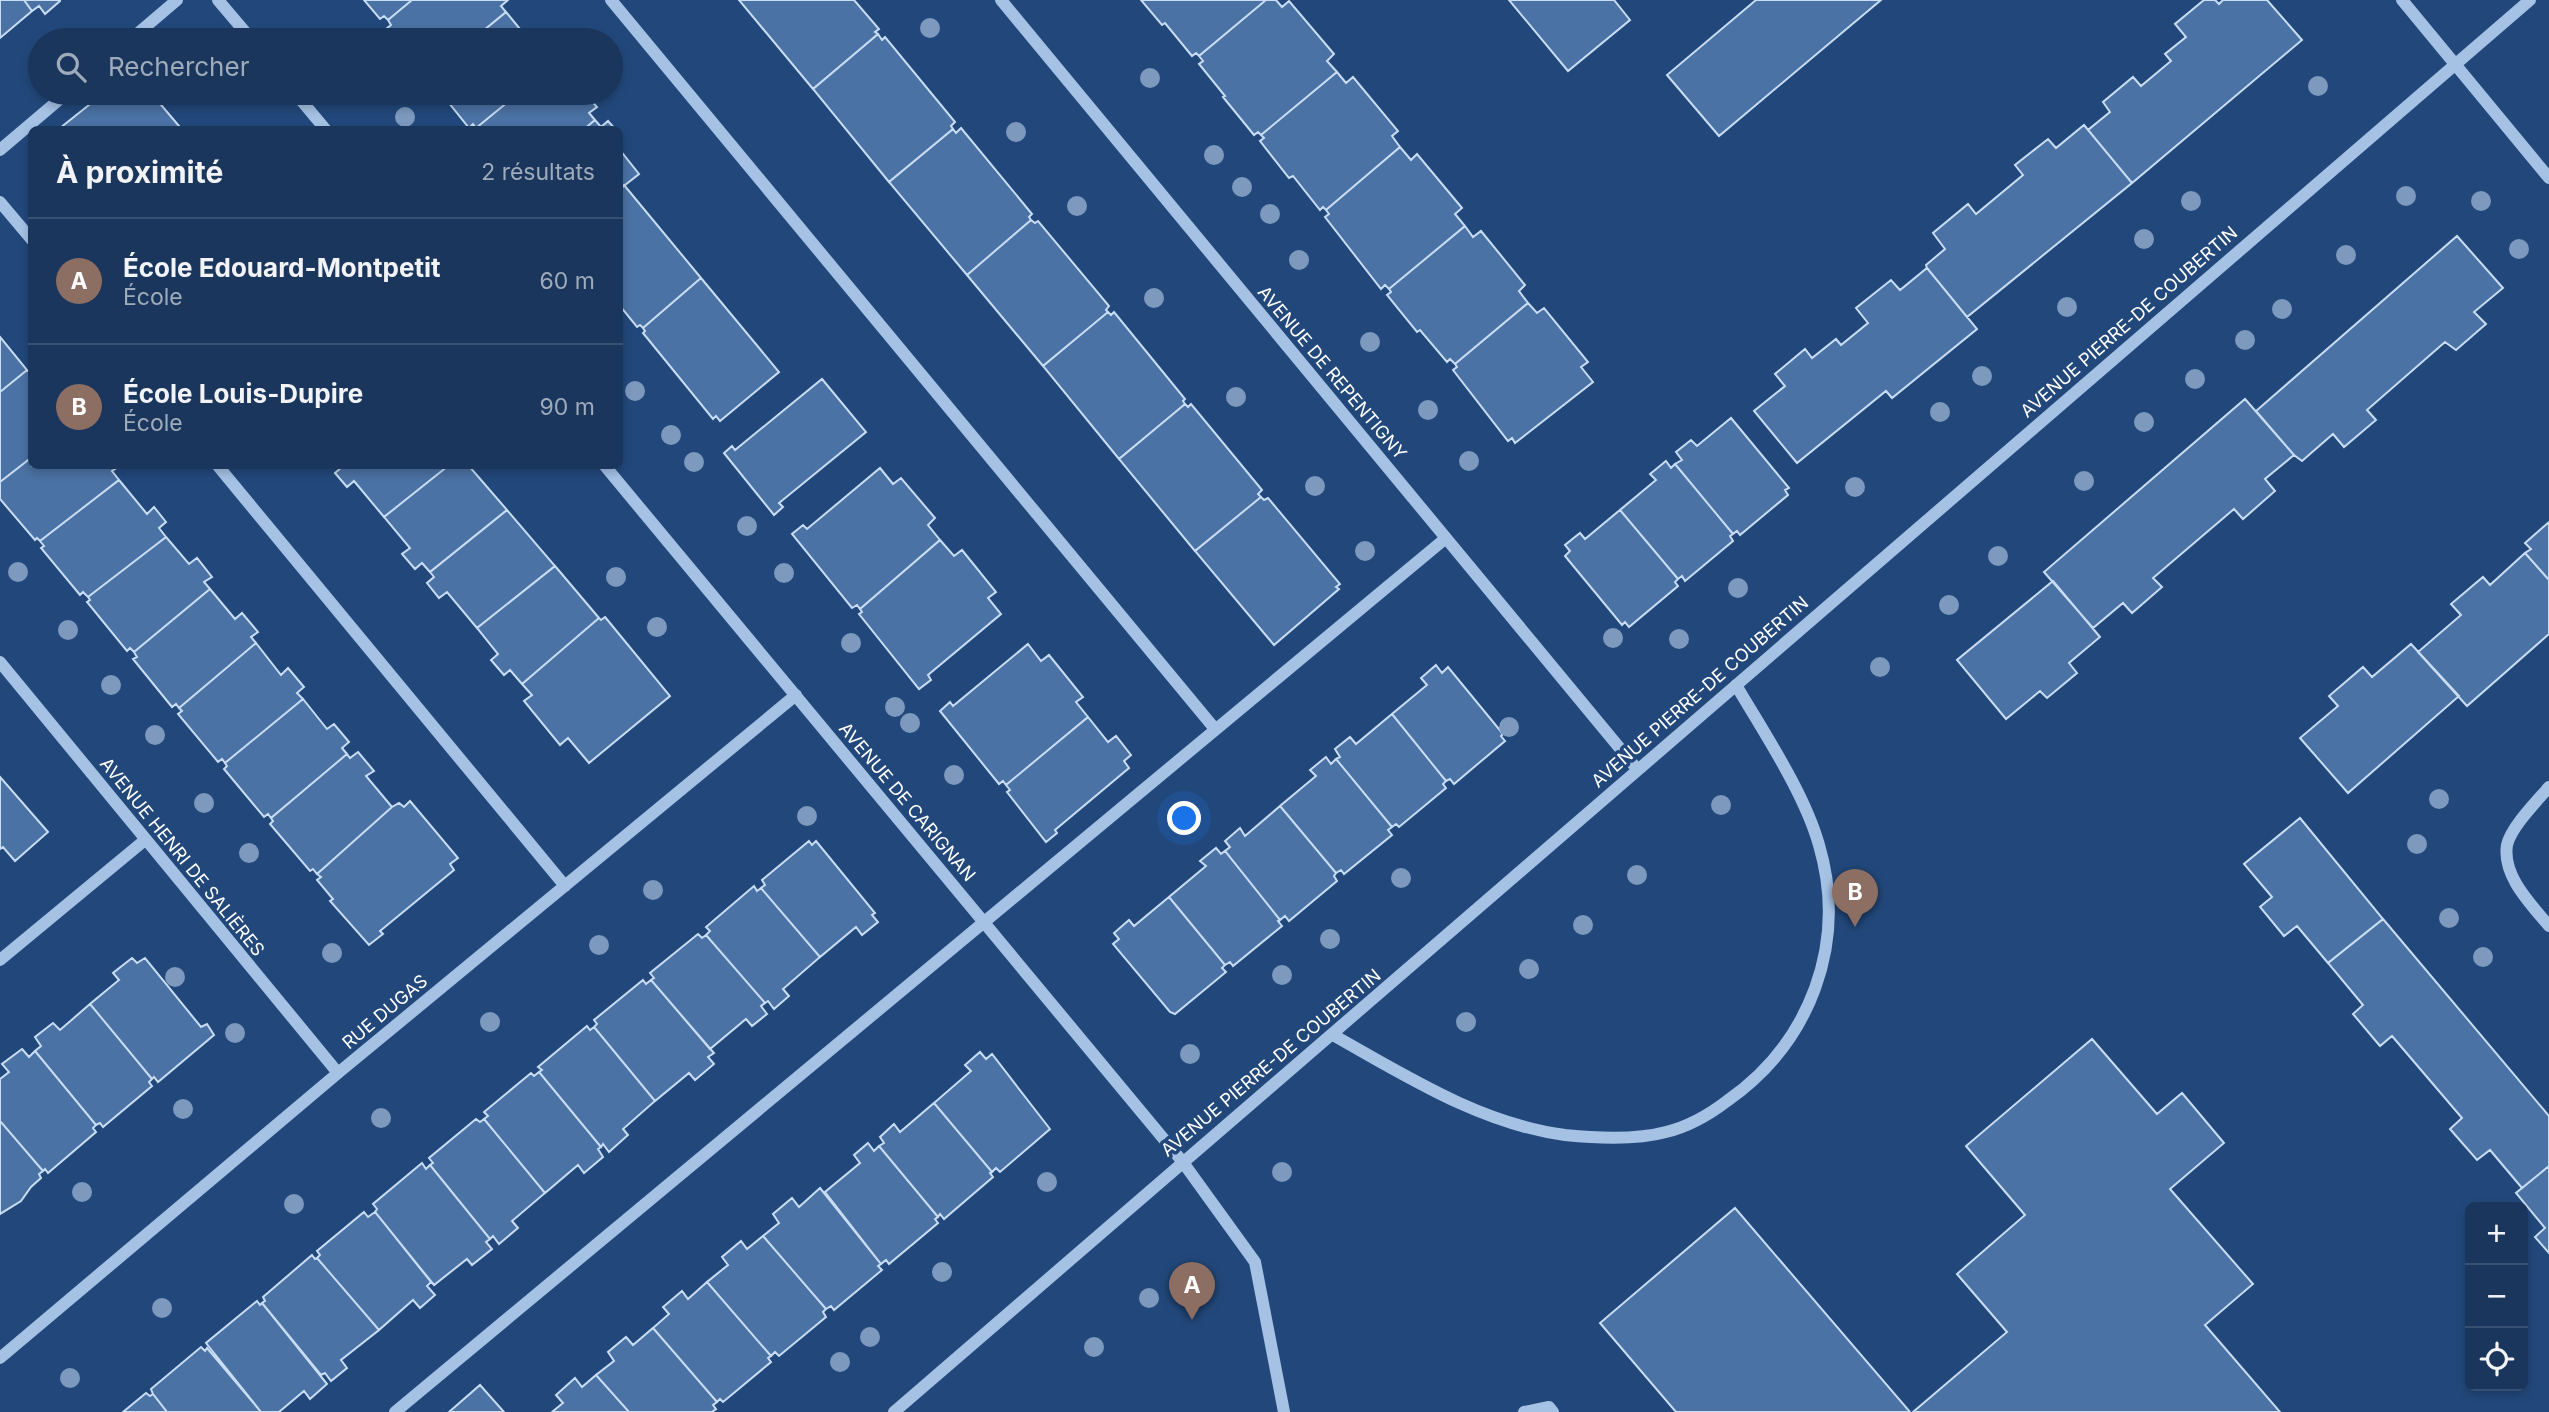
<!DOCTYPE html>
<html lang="fr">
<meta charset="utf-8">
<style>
body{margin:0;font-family:Inter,sans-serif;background:#274165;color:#f1f3f6}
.controls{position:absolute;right:21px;bottom:21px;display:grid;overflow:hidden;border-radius:10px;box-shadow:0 4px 10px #0003}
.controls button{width:63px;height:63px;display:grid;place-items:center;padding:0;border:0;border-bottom:2px solid #385072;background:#1a365c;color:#f1f3f6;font:35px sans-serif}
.you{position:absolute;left:1185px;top:819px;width:24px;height:24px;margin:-18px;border:5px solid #fff;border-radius:50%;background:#1a73e8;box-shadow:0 0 0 10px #1a73e833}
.badge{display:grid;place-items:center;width:46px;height:46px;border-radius:50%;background:#8abfa5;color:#fff;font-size:23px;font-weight:700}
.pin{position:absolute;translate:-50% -58px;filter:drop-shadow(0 2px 4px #0008)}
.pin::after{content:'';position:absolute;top:37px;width:24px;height:21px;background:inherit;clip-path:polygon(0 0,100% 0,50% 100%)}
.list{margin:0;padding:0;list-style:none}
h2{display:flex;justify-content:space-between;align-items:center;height:91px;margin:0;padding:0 28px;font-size:30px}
h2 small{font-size:23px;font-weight:400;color:#9fabbb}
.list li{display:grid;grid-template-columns:46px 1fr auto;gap:21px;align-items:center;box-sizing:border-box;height:126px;padding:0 28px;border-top:2px solid #385072}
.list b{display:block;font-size:26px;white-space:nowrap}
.list p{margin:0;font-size:23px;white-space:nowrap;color:#9fabbb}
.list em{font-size:23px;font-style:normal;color:#9fabbb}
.icon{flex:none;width:38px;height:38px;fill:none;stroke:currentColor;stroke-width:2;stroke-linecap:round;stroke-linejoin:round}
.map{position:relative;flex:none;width:2549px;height:1412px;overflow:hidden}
.search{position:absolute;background:#1a365c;box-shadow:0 4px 10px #0003;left:28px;top:28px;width:595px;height:77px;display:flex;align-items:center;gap:18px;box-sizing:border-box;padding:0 24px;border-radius:38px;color:#9fabbb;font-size:26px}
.panel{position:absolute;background:#1a365c;box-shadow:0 4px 10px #0003;left:28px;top:126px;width:595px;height:343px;border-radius:10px}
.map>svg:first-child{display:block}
.building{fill:#4b72a4;stroke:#c8dcf4;stroke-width:2}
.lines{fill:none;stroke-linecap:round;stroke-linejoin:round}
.minor{stroke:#a5c2e5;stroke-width:12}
.tree{fill:#7d99be}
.labels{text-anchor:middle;stroke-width:7;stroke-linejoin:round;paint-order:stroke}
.street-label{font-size:18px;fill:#fff;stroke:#22487b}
</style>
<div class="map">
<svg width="2549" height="1412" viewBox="0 0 2549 1412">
<rect width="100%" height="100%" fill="#22487b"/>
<path class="building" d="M0 0H24L32 11 0 38Z
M24 0H60V1L45 14 39 6 32 11Z
M364 0H412L388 20 384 16 380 19Z
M412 0H508L501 6 506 12 472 40H395L386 29 391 25 388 20Z
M739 0H854L879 29 875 32 878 34 813 89Z
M1141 0H1266L1199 56 1196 53 1192 56 1165 23 1162 25Z
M1266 0H1276L1282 7 1289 1 1334 54 1327 61 1337 72 1261 135 1258 132 1254 135 1223 97 1225 96 1199 64 1203 61 1199 56Z
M1509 0H1614L1630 20 1568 71Z
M1756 0H1881L1719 136 1667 75Z
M2204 0H2215L2219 4 2223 0H2267L2302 40 2132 183 2088 130 2110 112 2103 102 2133 77 2141 86 2171 61 2165 54 2186 37 2175 24Z
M506 12 529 40H472Z
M878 34 882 40 885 37 955 122 951 126 953 129 889 182 813 89Z
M1337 72 1346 83 1353 77 1398 131 1392 136 1400 147 1326 210 1323 207 1320 210 1293 176 1289 178 1260 141 1264 138 1261 135Z
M104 93H151L179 126 175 130 60 128Z
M441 93H519L476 128 473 124 469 128Z
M519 93H573L576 97 585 93 597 107 589 113 595 120 583 130 476 128Z
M595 120 601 127 608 121 616 130H583Z
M2084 125 2132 183 1967 317 1927 268 1926 265 1945 249 1933 233 1968 204 1976 214 2023 175 2015 165 2048 139 2056 148Z
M961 128 1032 214 1029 217 1031 220 967 275 889 182 953 129 956 133Z
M1400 147 1411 160 1417 154 1462 208 1455 214 1465 226 1389 289 1385 285 1381 289 1325 217 1329 214 1326 210Z
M620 150 639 174 620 189Z
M624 185 701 278 643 328 640 325 637 327 620 306V189Z
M1031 220 1035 223 1038 221 1109 306 1106 310 1108 312 1043 366 967 275Z
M1465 226 1473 237 1481 231 1525 285 1519 291 1528 303 1455 364 1450 359 1447 362 1420 330 1417 332 1387 295 1391 292 1389 289Z
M2457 236 2503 288 2474 312 2486 324 2456 350 2445 342 2367 410 2376 420 2344 447 2333 434 2302 461 2294 455 2256 411Z
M1927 268 1977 329 1892 398 1886 391 1797 463 1754 411 1785 386 1775 374 1805 349 1812 358 1836 339 1841 345 1868 323 1856 308 1891 280 1900 290Z
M701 278 779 372 720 421 716 416 713 419 643 333 645 331 643 328Z
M1528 303 1537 313 1544 308 1588 362 1581 367 1593 382 1515 443 1512 438 1508 441 1453 370 1457 367 1455 364Z
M1108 312 1111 315 1114 312 1185 399 1183 401 1185 404 1119 459 1043 366Z
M0 337 27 370 0 392Z
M27 370 32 375V457L0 482V392Z
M822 379 866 432 779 503 783 507 774 515 724 453 732 446 735 450Z
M2245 399 2294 455 2265 479 2275 491 2243 519 2234 509 2153 578 2162 587 2132 613 2123 603 2093 628 2044 572Z
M1185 404 1188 407 1191 404 1262 490 1258 494 1261 497 1195 551 1119 459Z
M1731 418 1789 488 1785 490 1788 495 1740 535 1737 531 1733 534 1675 464 1682 460 1676 452 1691 440 1697 446Z
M32 457V466H120L112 471 119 480 40 541 37 538 35 540 0 499V482Z
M1666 461 1671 468 1675 464 1733 534 1730 536 1733 541 1685 581 1682 576 1678 579 1620 510 1656 480 1650 474Z
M343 466H342H448L384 517 354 481 347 487 335 473Z
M448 466H469L507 510 430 572 422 563 415 569 402 554 410 548 384 517Z
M880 468 893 484 901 478 935 518 928 525 940 540 860 609 857 605 852 608 792 534 803 525 807 529Z
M119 480 147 514 154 507 166 522 159 528 166 537 88 597 83 592 80 595 41 548 44 546 40 541Z
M1261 497 1264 500 1268 498 1340 584 1336 587 1339 589 1274 645 1195 551Z
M507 510 555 566 477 628 447 592 439 598 427 583 434 577 430 572Z
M1620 510 1678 579 1675 582 1678 586 1629 627 1625 622 1622 625 1565 556 1570 551 1565 545 1580 533 1585 539Z
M2549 522V580L2525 553 2531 549 2525 543Z
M166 537 189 564 197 558 212 577 204 582 210 589 134 652 130 648 127 651 87 602 90 600 88 597Z
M940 540 954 556 962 550 996 592 988 598 1001 614 928 675 931 680 919 689 859 614 862 612 860 609Z
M2525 553 2549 580V634L2467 706 2418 652 2461 615 2451 604 2483 577 2490 585Z
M555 566 599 618 522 684 510 670 504 675 491 660 498 654 477 628Z
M2053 581 2100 637 2069 663 2077 673 2047 698 2040 691 2006 719 1957 660Z
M210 589 235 619 242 613 258 632 251 637 256 643 179 708 176 704 172 707 133 659 137 657 134 652Z
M605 617 670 696 589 763 568 738 560 745 524 701 532 695 522 684 599 618 601 620Z
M256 643 281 675 288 668 304 687 297 693 303 699 225 763 222 759 218 762 178 714 182 711 179 708Z
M1028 644 1041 661 1049 655 1083 697 1076 702 1088 717 1006 785 1003 781 999 784 940 711 950 702 953 706Z
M2411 644 2459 696 2348 793 2300 738 2338 706 2329 696 2363 667 2372 677Z
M1436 665 1442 673 1448 667 1503 734 1501 736 1505 741 1454 784 1450 779 1446 781 1392 714 1427 685 1421 678Z
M303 699 327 729 334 724 349 742 342 748 347 754 271 818 268 814 264 817 224 769 227 766 225 763Z
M1392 714 1446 781 1443 784 1446 788 1399 827 1396 824 1392 827 1336 759 1340 757 1335 749 1350 737 1356 744Z
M1088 717 1108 742 1116 736 1131 755 1124 761 1129 768 1055 830 1057 833 1046 842 1007 792 1010 790 1006 785Z
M358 752 374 771 366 776 392 807 317 874 313 869 310 871 270 824 273 821 271 818 347 754 350 758Z
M1326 757 1331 764 1336 759 1392 827 1388 830 1392 835 1344 874 1341 870 1336 873 1280 806 1316 776 1310 770Z
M0 777 48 832 15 861 3 847 0 849Z
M410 801 458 858 450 864 454 870 380 931 383 934 369 945 330 901 333 899 317 880 321 877 317 874 392 807 399 803 404 807Z
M1280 806 1336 873 1334 876 1337 881 1289 921 1285 916 1280 920 1225 851 1230 847 1225 841 1240 828 1245 836Z
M2300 818 2383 919 2328 963 2297 926 2284 936 2260 907 2272 897 2244 864Z
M809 841 812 845 816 841 875 913 872 915 878 922 862 935 856 927 820 957 761 888 765 885 762 880Z
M1216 848 1221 854 1225 851 1280 920 1278 921 1282 926 1233 966 1230 962 1225 965 1169 897 1206 866 1200 861Z
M754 886 757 891 761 888 820 957 783 989 789 996 774 1009 768 1001 765 1003 706 935 710 931 706 927Z
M1169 897 1225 965 1222 968 1226 972 1175 1014 1170 1012 1113 944 1119 939 1114 933 1129 920 1134 926Z
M2383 919 2549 1116V1166L2522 1188 2490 1150 2477 1160 2450 1129 2462 1118 2392 1036 2380 1046 2353 1014 2363 1005 2328 963Z
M698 934 702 938 706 935 765 1003 761 1006 767 1014 752 1026 746 1019 710 1049 651 980 654 978 650 973Z
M132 958 137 963 145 958 201 1027 207 1024 214 1035 158 1082 154 1077 152 1079 90 1004 119 980 113 973Z
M643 980 646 984 651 980 714 1053 708 1057 714 1064 695 1080 689 1073 655 1101 594 1027 597 1024 594 1020Z
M90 1004 152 1079 149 1082 152 1086 103 1127 100 1123 96 1125 35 1051 41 1046 35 1037 53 1023 60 1030Z
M587 1026 590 1030 594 1027 655 1101 623 1129 628 1135 609 1152 603 1144 601 1147 539 1072 542 1070 538 1067Z
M2092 1039 2157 1114 2182 1093 2224 1143 2170 1189 2253 1284 2205 1325 2280 1412H1913L2007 1332 1957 1274 2025 1215 1966 1146Z
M22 1049 29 1057 35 1051 96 1125 93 1128 96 1132 48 1173 45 1169 43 1171 0 1121V1079L9 1072 2 1064Z
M980 1052 986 1059 992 1054 1050 1129 1000 1172 996 1168 992 1172 934 1103 971 1071 965 1065Z
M539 1072 601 1147 598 1149 603 1157 584 1173 578 1165 545 1193 484 1119 488 1116 484 1112 531 1073 534 1076Z
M934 1103 992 1172 990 1173 993 1177 944 1219 940 1214 938 1217 879 1146 884 1143 880 1137 894 1124 900 1132Z
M476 1119 480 1122 484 1119 545 1193 512 1221 518 1228 499 1244 493 1236 490 1239 430 1165 433 1163 429 1158Z
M0 1121 43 1171 39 1174 41 1178 31 1187 21 1201 0 1214Z
M868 1143 874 1151 879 1146 938 1217 935 1219 938 1223 889 1264 886 1260 881 1264 825 1192 860 1163 854 1155Z
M422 1163 426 1169 430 1165 490 1239 486 1242 492 1249 472 1265 467 1259 434 1285 375 1212 377 1209 373 1204Z
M2549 1166V1253L2535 1237 2545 1228 2516 1193Z
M820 1188 881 1264 878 1266 882 1270 834 1310 831 1306 826 1309 763 1236 779 1223 773 1214 792 1198 799 1207Z
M1735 1208 1910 1412H1676L1600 1323Z
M364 1212 368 1217 375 1212 431 1282 427 1286 435 1295 420 1308 413 1300 379 1330 317 1258 320 1255 317 1251Z
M763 1236 826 1309 823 1312 826 1317 779 1356 775 1352 771 1356 707 1282 728 1265 722 1257 741 1241 747 1249Z
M312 1255 315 1259 317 1258 379 1330 341 1360 347 1368 331 1381 325 1373 321 1375 262 1303 265 1301 263 1297Z
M707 1282 771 1356 768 1358 771 1362 723 1402 720 1399 717 1402 653 1328 669 1314 663 1307 682 1291 688 1299Z
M257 1301 260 1305 262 1303 327 1384 310 1399 304 1391 279 1412H261L206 1343Z
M653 1328 717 1402 713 1405 716 1409 712 1412H629L596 1375 614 1361 608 1352 626 1337 633 1345Z
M201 1347 205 1351 207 1348 261 1412H167L153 1394 151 1389Z
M596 1375 629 1412H552L563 1403 556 1395 575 1378 582 1387Z
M480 1385 504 1412H449Z
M146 1393 150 1396 153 1394 167 1412H123Z"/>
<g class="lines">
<path class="minor" d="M218 0 252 40
M611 0 1215 729
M1001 0 1637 769
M2402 0 2549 178
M130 40 177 0
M295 93 326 130
M0 150 67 93
M0 202 32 240
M218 466 565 886
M605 466 1182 1161 1255 1262 1284 1412
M0 662 338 1073
M2549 787C2537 801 2511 827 2507 845 2502 876 2531 904 2549 926
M0 960 145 840
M1333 1035C1406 1076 1481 1124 1565 1135 1595 1138 1637 1140 1666 1132 1687 1127 1710 1114 1727 1101 1810 1043 1848 944 1819 845 1804 792 1764 733 1736 685
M0 1358 338 1073 796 695
M395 1412 1446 538
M894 1412 2530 0
M1524 1412 1549 1407 1553 1412"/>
</g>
<g class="tree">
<circle cx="930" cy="28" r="10"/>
<circle cx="1150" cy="78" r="10"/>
<circle cx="2318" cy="86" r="10"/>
<circle cx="405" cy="117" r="10"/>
<circle cx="1016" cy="132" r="10"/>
<circle cx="1214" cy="155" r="10"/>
<circle cx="1242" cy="187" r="10"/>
<circle cx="2406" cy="196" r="10"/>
<circle cx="2191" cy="201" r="10"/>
<circle cx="2481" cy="201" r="10"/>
<circle cx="1077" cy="206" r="10"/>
<circle cx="1270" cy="214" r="10"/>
<circle cx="2144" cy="239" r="10"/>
<circle cx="2519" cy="249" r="10"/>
<circle cx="2346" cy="255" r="10"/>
<circle cx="1299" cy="260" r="10"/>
<circle cx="1154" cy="298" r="10"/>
<circle cx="2067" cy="307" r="10"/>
<circle cx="2282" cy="309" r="10"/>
<circle cx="2245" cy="340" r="10"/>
<circle cx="1370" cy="342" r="10"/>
<circle cx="1982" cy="376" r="10"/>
<circle cx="2195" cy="379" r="10"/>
<circle cx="635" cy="391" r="10"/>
<circle cx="1236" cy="397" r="10"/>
<circle cx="1428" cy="410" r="10"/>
<circle cx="1940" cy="412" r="10"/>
<circle cx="2144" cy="422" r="10"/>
<circle cx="671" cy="435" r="10"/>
<circle cx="1469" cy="461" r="10"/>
<circle cx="694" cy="462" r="10"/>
<circle cx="2084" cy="481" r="10"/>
<circle cx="1315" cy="486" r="10"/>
<circle cx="1855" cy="487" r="10"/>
<circle cx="747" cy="526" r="10"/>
<circle cx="1365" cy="551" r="10"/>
<circle cx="1998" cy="556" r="10"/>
<circle cx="18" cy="572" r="10"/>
<circle cx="784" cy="573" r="10"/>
<circle cx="616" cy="577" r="10"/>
<circle cx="1738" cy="588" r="10"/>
<circle cx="1949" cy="605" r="10"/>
<circle cx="657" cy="627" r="10"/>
<circle cx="68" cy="630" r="10"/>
<circle cx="1613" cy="638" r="10"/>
<circle cx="1679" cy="639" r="10"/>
<circle cx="851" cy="643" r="10"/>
<circle cx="1880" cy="667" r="10"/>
<circle cx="111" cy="685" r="10"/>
<circle cx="895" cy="707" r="10"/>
<circle cx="910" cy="723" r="10"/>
<circle cx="1509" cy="727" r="10"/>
<circle cx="155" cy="735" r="10"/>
<circle cx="954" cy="775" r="10"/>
<circle cx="2439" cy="799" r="10"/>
<circle cx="204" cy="803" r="10"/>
<circle cx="1721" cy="805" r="10"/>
<circle cx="807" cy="816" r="10"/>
<circle cx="2417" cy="844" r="10"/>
<circle cx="249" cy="853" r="10"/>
<circle cx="1637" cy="875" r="10"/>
<circle cx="1401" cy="878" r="10"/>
<circle cx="653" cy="890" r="10"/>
<circle cx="2449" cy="918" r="10"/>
<circle cx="1583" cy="925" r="10"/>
<circle cx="1330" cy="939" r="10"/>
<circle cx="599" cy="945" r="10"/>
<circle cx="332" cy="953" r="10"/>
<circle cx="2483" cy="957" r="10"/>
<circle cx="1529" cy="969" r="10"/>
<circle cx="1282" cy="975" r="10"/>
<circle cx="175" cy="977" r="10"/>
<circle cx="490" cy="1022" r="10"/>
<circle cx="1466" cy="1022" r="10"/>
<circle cx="235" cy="1033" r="10"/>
<circle cx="1190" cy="1054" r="10"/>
<circle cx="183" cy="1109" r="10"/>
<circle cx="381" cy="1118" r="10"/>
<circle cx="1282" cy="1172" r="10"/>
<circle cx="1047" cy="1182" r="10"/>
<circle cx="82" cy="1192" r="10"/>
<circle cx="294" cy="1204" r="10"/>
<circle cx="942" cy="1272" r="10"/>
<circle cx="1149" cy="1298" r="10"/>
<circle cx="162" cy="1308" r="10"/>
<circle cx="870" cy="1337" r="10"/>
<circle cx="1094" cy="1347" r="10"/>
<circle cx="840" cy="1362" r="10"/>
<circle cx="70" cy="1378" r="10"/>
</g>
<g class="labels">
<g class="street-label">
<text transform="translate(2129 322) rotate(-41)" y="6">AVENUE PIERRE-DE COUBERTIN</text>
<text transform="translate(1332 373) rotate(50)" y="6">AVENUE DE REPENTIGNY</text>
<text transform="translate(1700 692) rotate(-41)" y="6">AVENUE PIERRE-DE COUBERTIN</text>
<text transform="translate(907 802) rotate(50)" y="6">AVENUE DE CARIGNAN</text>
<text transform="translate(182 857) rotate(51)" y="6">AVENUE HENRI DE SALIÈRES</text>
<text transform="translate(385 1012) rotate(-40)" y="6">RUE DUGAS</text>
<text transform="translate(1271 1063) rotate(-40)" y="6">AVENUE PIERRE-DE COUBERTIN</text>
</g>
</g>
</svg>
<div class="controls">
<button>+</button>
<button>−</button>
<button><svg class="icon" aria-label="locate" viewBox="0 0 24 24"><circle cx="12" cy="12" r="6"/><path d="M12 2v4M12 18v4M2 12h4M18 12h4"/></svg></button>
</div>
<div class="you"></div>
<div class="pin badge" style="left:1192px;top:1320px;background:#8d6e63">A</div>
<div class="pin badge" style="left:1855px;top:927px;background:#8d6e63">B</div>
<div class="search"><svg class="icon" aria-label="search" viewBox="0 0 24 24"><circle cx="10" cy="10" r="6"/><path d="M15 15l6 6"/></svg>Rechercher</div>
<section class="panel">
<h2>À proximité<small>2 résultats</small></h2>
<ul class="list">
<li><span class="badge" style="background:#8d6e63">A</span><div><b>École Edouard-Montpetit</b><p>École</p></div><em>60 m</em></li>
<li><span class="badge" style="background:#8d6e63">B</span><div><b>École Louis-Dupire</b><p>École</p></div><em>90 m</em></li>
</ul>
</section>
</div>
